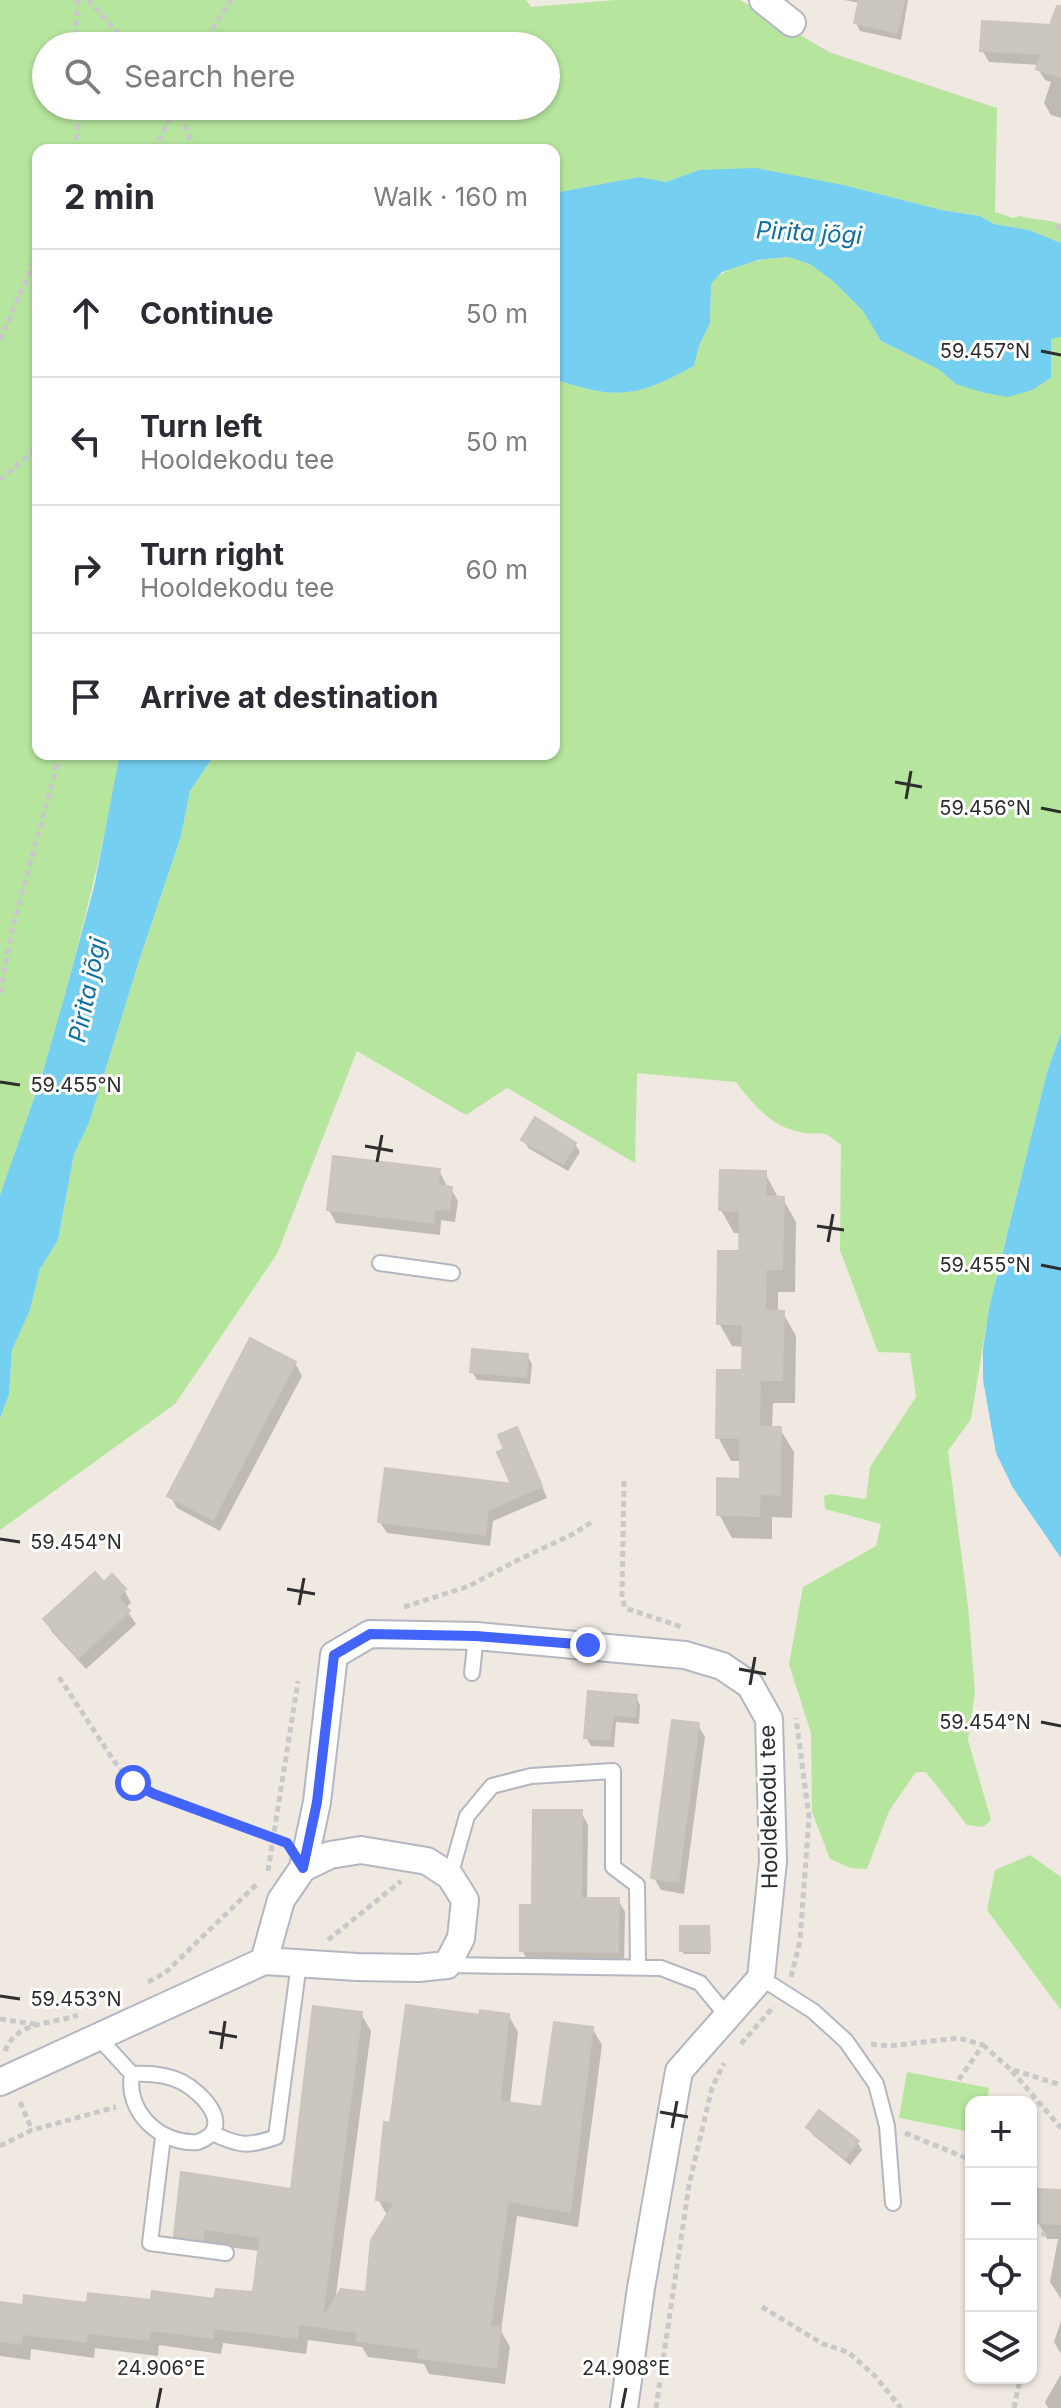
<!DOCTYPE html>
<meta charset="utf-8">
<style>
body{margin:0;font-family:Inter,sans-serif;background:#f7f7f7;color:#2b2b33}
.controls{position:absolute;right:24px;bottom:24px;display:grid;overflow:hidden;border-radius:16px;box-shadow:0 2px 6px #0004}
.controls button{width:72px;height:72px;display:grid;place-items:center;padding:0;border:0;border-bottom:2px solid #e1e1e2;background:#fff;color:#2b2b33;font:40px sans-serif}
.stop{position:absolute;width:24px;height:24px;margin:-18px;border:6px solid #4264fb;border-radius:50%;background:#fff}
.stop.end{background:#4264fb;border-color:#fff;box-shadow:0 2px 8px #0008}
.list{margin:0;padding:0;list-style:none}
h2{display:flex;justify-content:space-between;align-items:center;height:104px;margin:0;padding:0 32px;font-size:34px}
h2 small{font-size:26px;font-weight:400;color:#7c7c81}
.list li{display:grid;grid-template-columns:52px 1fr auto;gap:24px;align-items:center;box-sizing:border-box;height:128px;padding:0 32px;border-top:2px solid #e1e1e2}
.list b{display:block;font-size:30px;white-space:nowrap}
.list p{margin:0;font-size:26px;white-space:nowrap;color:#7c7c81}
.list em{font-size:26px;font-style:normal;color:#7c7c81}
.icon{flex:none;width:44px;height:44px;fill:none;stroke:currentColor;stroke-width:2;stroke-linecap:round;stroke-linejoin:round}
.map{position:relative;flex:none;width:1061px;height:2408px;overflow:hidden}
.search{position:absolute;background:#fff;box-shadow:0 2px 6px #0004;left:32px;top:32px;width:528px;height:88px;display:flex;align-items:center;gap:20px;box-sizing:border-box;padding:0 28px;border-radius:44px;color:#7c7c81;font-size:30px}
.panel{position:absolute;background:#fff;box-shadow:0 2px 6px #0004;left:32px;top:144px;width:528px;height:616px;border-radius:16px}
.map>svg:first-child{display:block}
.green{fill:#b6e59e;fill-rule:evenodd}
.water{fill:#75cff0}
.shadow{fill:#0003}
.building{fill:#cbc7bf;stroke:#cbc5ba;stroke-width:2}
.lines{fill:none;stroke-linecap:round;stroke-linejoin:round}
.lane-casing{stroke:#b4b7c1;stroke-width:18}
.street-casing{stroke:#b4b7c1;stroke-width:30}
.path{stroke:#c9c9c9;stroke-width:5;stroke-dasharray:6 4;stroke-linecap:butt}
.lane{stroke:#fff;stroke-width:14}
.street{stroke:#fff;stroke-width:26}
.route{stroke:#4264fb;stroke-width:10}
.ticks{fill:none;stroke:#2e2e2e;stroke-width:3}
.labels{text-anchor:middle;stroke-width:6;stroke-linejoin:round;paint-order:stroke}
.street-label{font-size:22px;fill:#2e2e2e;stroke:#fff}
.water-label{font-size:24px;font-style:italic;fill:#0d6fa3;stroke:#fff}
.ticks-label{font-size:20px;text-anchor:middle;fill:#2e2e2e;stroke:#fff;stroke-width:6;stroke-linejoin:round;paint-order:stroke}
</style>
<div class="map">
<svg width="1061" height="2408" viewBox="0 0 1061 2408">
<rect width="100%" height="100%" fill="#efe9e1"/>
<path class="green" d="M0 0H526L531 7 616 0H740L829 52 997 108 995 212 1013 218 1019 216C1033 220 1048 219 1061 224V243L1029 230 994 224 980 216 942 210 843 185 699 170 666 182 639 177 554 193V150H38V754H120C109 819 94 881 78 945 56 1030 32 1114 0 1195ZM46 46H546V106H46Z
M788 257 810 264 833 281 863 311 881 341 938 369 956 384 1051 378V338L1061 337V1033L1047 1072 1002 1254 989 1308 971 1419 948 1451 968 1606 975 1692 968 1740 991 1820 983 1827 967 1825 926 1772H916L889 1811 867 1869 851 1868 830 1859 812 1812 811 1733 789 1664 803 1587 876 1546 881 1524 825 1509 824 1496 830 1494 866 1499 870 1467 916 1397 910 1353 878 1352 840 1250 841 1145C818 1126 824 1137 800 1132 770 1126 754 1105 736 1082L637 1073 635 1163 507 1088 466 1115 357 1051 277 1254 175 1404 0 1530V1418L9 1395 12 1350 30 1310 40 1269 58 1240 74 1154 89 1123 139 961 181 836 190 791 215 754H554V379C617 400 635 398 694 366L699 346 710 323 711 283C731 262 760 260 788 257Z
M1030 1855 1061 1877V2010L987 1910 995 1870Z
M907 2072 989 2088 987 2102H971V2132L899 2118Z"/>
<path class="water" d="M756 168 843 185 942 210 980 216 994 224 1029 230 1061 243V337L1051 339V378L1032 390 1008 397 985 393 956 384 938 369 881 341 863 311 833 281 810 264 788 257 758 260 722 272 711 284 710 323 699 346 694 366C635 398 617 400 554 379V193L639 177 666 182 699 170Z
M120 754H215L190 791 181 836 139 961 89 1123 74 1154 58 1240 40 1269 30 1310 12 1350 9 1395 0 1418V1195L40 1082 64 998 94 887Z
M1061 1033V1558L1013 1488 996 1453 983 1380V1349L989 1308 1047 1072Z"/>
<path class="shadow" d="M844 0H908L901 40 860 31 856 23 860 3Z
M1061 23V118L1051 115 1044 103 1051 82 1045 80 1038 69 1040 65 989 62 982 50Z
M524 1140 575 1144 580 1152 568 1171 528 1148Z
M439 1171 446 1184 445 1188 451 1189 458 1201 455 1222 441 1220 440 1235 336 1223 329 1210Z
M765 1173 779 1199H783L796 1222 795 1292H778V1313H783L796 1336 795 1403H773L772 1429H780L794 1452 792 1518 772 1517V1539L732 1538 719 1514 742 1481V1461H731L718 1437 744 1373V1347L732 1346 719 1323 741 1253 742 1233H734L721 1210Z
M527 1356 532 1364 530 1384 477 1380 472 1372Z
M295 1363 302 1376 220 1531 177 1508 170 1496Z
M523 1441 547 1498 493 1521 490 1546 387 1533 380 1522 514 1486Z
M104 1584 124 1590 131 1603 125 1608 136 1624 86 1669 52 1632 45 1619Z
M590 1693 636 1697 640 1705 639 1724 616 1722 614 1747 591 1746 586 1737Z
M698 1725 705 1737 684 1894 661 1890 654 1878Z
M581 1812 588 1825 587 1900H618L625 1912 624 1964 529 1963 522 1950 534 1907Z
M708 1928 710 1954H684L682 1951Z
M361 2014 371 2031 335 2302 368 2295 388 2217 378 2199 391 2125 480 2017 508 2015 518 2032 510 2104 544 2109 592 2028 602 2045 578 2227 517 2216 501 2331 510 2347 505 2384 429 2374 424 2364 368 2357 362 2347 308 2340 306 2354 223 2343 221 2354 159 2345 158 2356 95 2348 94 2358 31 2349 30 2360 0 2356V2304L25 2307 216 2302 255 2294 260 2251 213 2245 185 2252 176 2236 293 2192Z
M808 2127 857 2142 862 2150 850 2165 813 2135Z
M1061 2192V2299L1050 2282 1058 2239H1047L1038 2222Z
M1061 2321V2354L1054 2342Z
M1061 2374V2408H1048L1045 2402Z"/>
<path class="building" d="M859 0H904L897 33 854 23Z
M1057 6H1061V77L1036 69 1041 54 980 51 982 21 1050 25Z
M535 1117 576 1143 563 1164 521 1140Z
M333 1156 440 1169 438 1185 452 1187 449 1210 435 1209 433 1223 327 1210Z
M720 1170 766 1171V1196L784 1197 782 1269H766L765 1310 784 1311 782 1380H760L759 1427H781L780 1495 760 1494 759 1516 717 1515V1478L740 1479V1438H716L717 1370H742L743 1324H717L718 1251H739L740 1211 719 1210Z
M250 1338 296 1362 213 1520 167 1496Z
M472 1349 528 1354 526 1377 470 1372Z
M517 1427 542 1486 488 1510 485 1535 378 1522 385 1468 511 1484 497 1452 504 1449 498 1435Z
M95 1572 104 1582 112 1574 126 1589 118 1597 130 1611 78 1658 43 1619Z
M588 1691 637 1695 635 1717 613 1715 610 1740 584 1738Z
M672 1720 699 1723 678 1882 651 1878Z
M533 1810H582L581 1898H619L618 1952 520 1951V1905H532Z
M680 1926H709L710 1951H680Z
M406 2005 479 2015 480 2010 509 2014 500 2101 542 2107 554 2022 593 2027 570 2212 508 2201 490 2327 501 2328 496 2368 418 2358 419 2349 356 2341 357 2332 299 2324 297 2338 214 2328 213 2338 150 2330 149 2340 87 2333 86 2342 23 2334 21 2344 0 2341V2302L23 2305 24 2295 87 2303 88 2293 151 2300 152 2291 214 2299 216 2289 253 2292 260 2237 204 2229 203 2240 174 2236 181 2172 291 2189 313 2006 362 2012 322 2319 341 2289 366 2292 371 2240 395 2202 376 2200 384 2122 390 2123Z
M819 2110 859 2141 845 2158 806 2127Z
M1036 2189 1061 2190V2224L1036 2223Z"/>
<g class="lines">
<defs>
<path id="lane" d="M380 1263 452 1273
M472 1673 476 1636
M450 1876 467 1816 492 1786 531 1776 613 1771V1867L637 1885 638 1967
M447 1965 661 1968 700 1983 727 2016
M761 1978 813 2011 846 2041 876 2084 887 2126 893 2203
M97 2036 132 2074C125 2112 161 2145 198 2142 236 2128 203 2093 182 2082 166 2074 149 2073 132 2074
M212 2133C239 2146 248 2147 276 2137L299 1963
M163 2137 150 2243 226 2253"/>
<path id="street" d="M763 0 792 23
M264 1961 281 1900 303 1868 317 1802 334 1655 370 1634 476 1636 685 1655 722 1666 750 1685 769 1719 773 1861 761 1978 679 2071 641 2288 624 2408
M0 2082 264 1961 357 1967 418 1968 447 1965 461 1938 465 1900 450 1876 427 1861 361 1850 330 1855 303 1868"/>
</defs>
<use href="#lane" class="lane-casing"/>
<use href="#street" class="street-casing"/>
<path class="path" d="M88 0 120 35 139 46
M75 46 78 0
M201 46 231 0
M179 106 193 150
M75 150 80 106
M155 150 175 106
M1055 226 1061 228
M0 340 38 253
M0 480 32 452 38 438
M0 993 12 930 60 754
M624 1481 622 1597 625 1608 682 1627
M404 1607 469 1586 516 1561 573 1534 592 1522
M59 1677 114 1761 133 1783 154 1794 284 1842
M268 1871 298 1681
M328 1940 401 1881
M791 1977 800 1941 809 1817 796 1718
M148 1982 165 1973 259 1882
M0 2019 35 2024
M741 2044 774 2006
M871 2044 889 2046 959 2038 983 2045 957 2082
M983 2045 1010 2069 1061 2085
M5 2051C17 2020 51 2025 78 2015
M1012 2071 1061 2128
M20 2102 32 2130
M905 2133 971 2160
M0 2146 32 2130 116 2107
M1031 2234H1046
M762 2307 823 2344 848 2352 875 2376 901 2408
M967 2340H971
M656 2408 689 2185 712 2088 724 2063
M1014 2408 1020 2378"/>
<use href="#lane" class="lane"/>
<use href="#street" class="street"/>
</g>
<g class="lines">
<path class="route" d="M133 1783 154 1794 287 1843 303 1868 317 1802 334 1655 370 1634 476 1636 588 1645"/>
</g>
<path class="ticks" d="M1041 351 1061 355M895 782 922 787M906 799 911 771M1041 808 1061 812M0 1082 20 1085M365 1146 393 1151M377 1162 382 1135M817 1226 844 1230M828 1242 833 1214M1041 1265 1061 1269M0 1539 20 1542M287 1589 315 1594M299 1605 304 1578M739 1669 766 1674M750 1685 755 1657M1041 1722 1061 1726M0 1996 20 1999M209 2032 237 2037M221 2049 225 2021M660 2112 688 2117M672 2128 677 2101M157 2408 161 2388M622 2408 626 2388"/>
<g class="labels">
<g class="street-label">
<text transform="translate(768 1807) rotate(-91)" y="8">Hooldekodu tee</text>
</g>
<g class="water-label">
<text transform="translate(809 233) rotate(3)" y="8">Pirita jõgi</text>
<text transform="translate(88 990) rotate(-78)" y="8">Pirita jõgi</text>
</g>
</g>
<g class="ticks-label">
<text x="985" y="358">59.457°N</text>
<text x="985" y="815">59.456°N</text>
<text x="76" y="1092">59.455°N</text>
<text x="985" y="1272">59.455°N</text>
<text x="76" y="1549">59.454°N</text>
<text x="985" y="1729">59.454°N</text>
<text x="76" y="2006">59.453°N</text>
<text x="161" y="2375">24.906°E</text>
<text x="626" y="2375">24.908°E</text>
</g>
</svg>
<div class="controls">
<button>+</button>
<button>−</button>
<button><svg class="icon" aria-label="locate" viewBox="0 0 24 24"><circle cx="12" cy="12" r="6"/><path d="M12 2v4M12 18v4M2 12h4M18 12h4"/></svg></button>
<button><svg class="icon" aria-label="layers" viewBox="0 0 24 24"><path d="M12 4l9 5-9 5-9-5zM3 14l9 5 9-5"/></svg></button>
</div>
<div class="stop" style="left:133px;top:1783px"></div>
<div class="stop end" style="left:588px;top:1645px"></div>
<div class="search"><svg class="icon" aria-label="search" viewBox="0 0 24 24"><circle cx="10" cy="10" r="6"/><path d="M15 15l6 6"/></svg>Search here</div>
<section class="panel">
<h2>2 min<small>Walk · 160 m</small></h2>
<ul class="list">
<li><svg class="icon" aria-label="ahead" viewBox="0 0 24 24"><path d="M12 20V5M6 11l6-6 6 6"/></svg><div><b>Continue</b></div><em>50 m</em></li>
<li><svg class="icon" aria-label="left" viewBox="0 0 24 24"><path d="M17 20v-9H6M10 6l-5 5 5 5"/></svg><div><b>Turn left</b><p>Hooldekodu tee</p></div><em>50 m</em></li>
<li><svg class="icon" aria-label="right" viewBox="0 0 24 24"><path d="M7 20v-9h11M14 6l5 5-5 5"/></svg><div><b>Turn right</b><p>Hooldekodu tee</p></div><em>60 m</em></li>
<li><svg class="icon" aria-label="arrive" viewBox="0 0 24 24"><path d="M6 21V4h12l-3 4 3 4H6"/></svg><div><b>Arrive at destination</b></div></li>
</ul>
</section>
</div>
